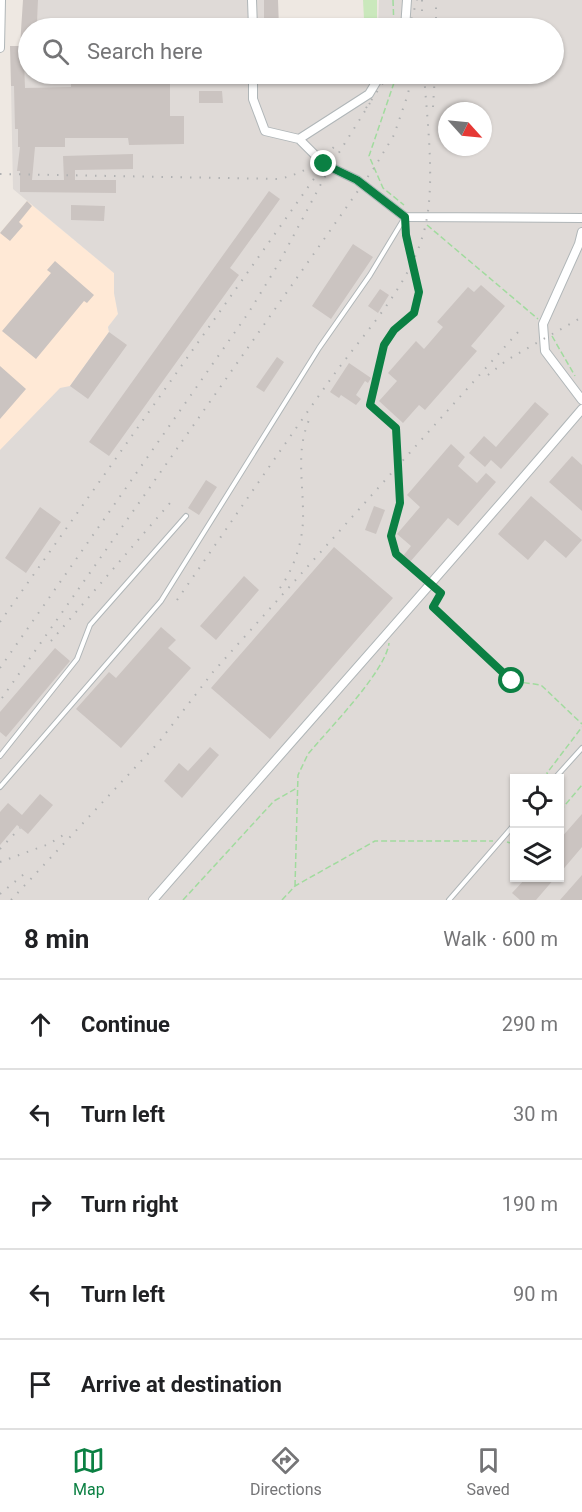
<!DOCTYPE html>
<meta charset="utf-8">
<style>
body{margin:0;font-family:Roboto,sans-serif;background:#f6f6f6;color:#202124}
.controls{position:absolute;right:18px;bottom:18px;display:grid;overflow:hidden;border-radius:0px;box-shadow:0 2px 4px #0004}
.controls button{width:54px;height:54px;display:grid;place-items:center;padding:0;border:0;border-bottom:2px solid #e0e0e0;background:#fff;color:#202124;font:30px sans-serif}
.compass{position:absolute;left:438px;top:102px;width:54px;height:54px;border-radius:50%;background:#fff;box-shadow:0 2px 4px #0004;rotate:117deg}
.stop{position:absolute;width:18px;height:18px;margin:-14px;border:4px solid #0b8043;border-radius:50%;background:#fff}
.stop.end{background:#0b8043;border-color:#fff;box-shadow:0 2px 6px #0008}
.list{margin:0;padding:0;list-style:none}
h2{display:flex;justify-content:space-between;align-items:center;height:78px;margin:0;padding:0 24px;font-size:26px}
h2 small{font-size:20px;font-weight:400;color:#757577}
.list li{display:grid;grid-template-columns:39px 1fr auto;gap:18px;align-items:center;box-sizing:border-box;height:90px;padding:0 24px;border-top:2px solid #e0e0e0}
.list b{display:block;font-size:22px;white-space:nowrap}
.list em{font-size:20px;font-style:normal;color:#757577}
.icon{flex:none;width:33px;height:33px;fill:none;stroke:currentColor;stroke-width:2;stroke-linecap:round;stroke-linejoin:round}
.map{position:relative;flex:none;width:582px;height:900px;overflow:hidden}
.search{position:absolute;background:#fff;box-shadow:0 2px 4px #0004;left:18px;right:18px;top:18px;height:66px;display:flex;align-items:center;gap:15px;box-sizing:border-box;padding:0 21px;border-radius:33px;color:#757577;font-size:22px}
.sheet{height:528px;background:#fff}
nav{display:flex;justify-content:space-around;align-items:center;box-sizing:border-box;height:84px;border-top:2px solid #e0e0e0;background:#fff;font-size:16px;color:#757577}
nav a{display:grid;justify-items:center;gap:3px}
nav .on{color:#0b8043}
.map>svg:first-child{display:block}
.commercial{fill:#ffe9d6}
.industrial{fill:#dfdad7;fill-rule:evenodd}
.green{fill:#cae8bc}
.building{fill:#cbc4c1}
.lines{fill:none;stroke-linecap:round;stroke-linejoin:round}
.lane-casing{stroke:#b0b6b8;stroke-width:6}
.street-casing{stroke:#b0b6b8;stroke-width:10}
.path{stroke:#a1db9e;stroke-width:1.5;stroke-dasharray:6 3;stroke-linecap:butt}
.lane{stroke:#fff;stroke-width:4}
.street{stroke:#fff;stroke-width:8}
.rail{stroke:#b0b1b2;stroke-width:2;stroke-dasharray:1.5 8;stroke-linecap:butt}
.route{stroke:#0b8043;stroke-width:8}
</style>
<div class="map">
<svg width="582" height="900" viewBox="0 0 582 900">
<rect width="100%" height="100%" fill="#eee8e2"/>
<path class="commercial" d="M27 201 114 273V293L118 314 108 327 109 332 70 386 0 450V233Z"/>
<path class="industrial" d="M38 0H264V28H37Z
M379 0H582V900H0V450L60 388 70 386 109 332 108 327 118 314 114 293V273L13 189 11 86 25 85 24 46H28V74H554V28H378ZM447 111H483V147H447ZM514 778H560V878H514Z"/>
<path class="green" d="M363 0H377V20L364 19Z"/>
<path class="building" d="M23 0H38L37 28H28V46H24L25 88 71 87V80H85V75L133 74V79H170V116H184V144L129 145 128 138H65V147H35L32 180H64L63 156 133 154V169L75 170V180H116V193L20 192V171H17L20 147H18V129H15L14 86H11L10 46H20Z
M264 0H278L279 28H264Z
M199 91H222L223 103H199Z
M269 191 280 199 230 268 239 275 109 456 89 442Z
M27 201 32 206 19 222 23 226 10 241 0 233Z
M71 205 105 206 104 221 71 220Z
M353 244 373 257 331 319 312 306Z
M55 261 94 295 87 303 84 301 36 359 2 331 51 273 47 270Z
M481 285 505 306 471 346 477 351 425 410 419 405 403 423 379 401 397 381 388 373 416 341 424 349 443 327 437 322 468 287 474 292Z
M380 289 389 295 378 313 368 306Z
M109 332 127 345 88 399 70 386Z
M277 357 284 362 264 392 256 387Z
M349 363 371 378 368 383 365 381 356 395 361 399 356 405 341 395 339 398 330 392Z
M0 366 26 389 0 419Z
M535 402 549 414 501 469 491 460 485 467 469 453 484 436 496 447Z
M451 444 465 457 458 466 477 483 486 473 496 482 458 526 448 518 410 562 403 556 411 546 397 534 420 507 407 495Z
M572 456 582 465V511L549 482Z
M206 480 217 487 199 515 188 508Z
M531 496 582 540 566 558 545 540 528 560 498 534Z
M374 506 385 510 376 534 365 530Z
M40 507 61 522 26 573 5 558Z
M334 547 393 598 270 739 211 688Z
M244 576 259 590 216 640 200 626Z
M161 627 176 640 168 648 191 668 121 748 76 709 109 672 116 678Z
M55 648 70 661 6 737 0 732V712Z
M210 747 219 755 182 798 164 781 179 763 188 771Z
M40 794 53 805 28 834 17 825 0 845V812L8 803 22 815Z
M582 814V847L560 873V839Z
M582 875V900H560Z
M526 878H555L536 900H520L512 893Z"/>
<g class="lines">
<defs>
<path id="lane" d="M0 756 77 659 90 625 186 516
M555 778 582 748
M0 787 161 601 319 348 370 275 405 217
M449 900 514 825"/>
<path id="street" d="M252 0 253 28
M405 28 407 0
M0 48 1 0
M253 74V99L265 131 299 139 324 164 357 180 405 217 582 218
M299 139 369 94 381 74
M582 232 579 244 543 324 545 351 582 400
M153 900C296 736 441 574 582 409"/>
</defs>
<use href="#lane" class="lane-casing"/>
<use href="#street" class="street-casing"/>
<path class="path" d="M393 0 394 28
M397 74 369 156 383 188 404 205
M427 225 538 319
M405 228 419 292 414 313 394 330 384 345 370 405 396 428 400 503 391 536 396 554 424 578
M552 336 575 376
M436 589 442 593 433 607 512 681 541 685 582 724
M549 778 547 773 582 727
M560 811 582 785
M507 842 514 844
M295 886 298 775 308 754C328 730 386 671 389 643
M183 900 274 801 297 788
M282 900 295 886 375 841H493"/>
<use href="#lane" class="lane"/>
<use href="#street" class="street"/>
<path class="rail" d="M422 0V28
M409 28 417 0
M436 28V0
M433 107 435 74
M366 108 389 74
M0 174 280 179C309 171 318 163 339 142
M488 375 507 360 582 317
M280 588C295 567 304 538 303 513 303 480 296 451 309 420
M177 600C228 527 278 453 330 380 365 331 413 284 426 223 435 179 427 119 424 74
M0 622 323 166
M51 641 170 503
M0 668 249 312 279 263 330 167 370 103
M2 698 374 168 394 135 407 97 413 74
M0 849 20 828
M0 862 49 844 65 834
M0 894 29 870
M11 900 159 742 213 672 519 331"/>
</g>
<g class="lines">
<path class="route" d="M324 164 357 180 405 217 406 235 419 292 414 313 394 330 384 345 370 405 396 428 400 503 391 536 396 554 441 593 433 607 512 681"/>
</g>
</svg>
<div class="controls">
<button><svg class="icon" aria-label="locate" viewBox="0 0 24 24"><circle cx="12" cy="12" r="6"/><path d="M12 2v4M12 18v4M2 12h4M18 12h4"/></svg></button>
<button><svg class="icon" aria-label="layers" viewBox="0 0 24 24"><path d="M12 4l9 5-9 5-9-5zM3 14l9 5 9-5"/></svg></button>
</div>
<svg class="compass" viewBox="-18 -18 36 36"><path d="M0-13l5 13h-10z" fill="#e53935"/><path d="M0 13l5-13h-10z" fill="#757577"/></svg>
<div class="stop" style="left:512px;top:681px"></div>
<div class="stop end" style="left:324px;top:164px"></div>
<div class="search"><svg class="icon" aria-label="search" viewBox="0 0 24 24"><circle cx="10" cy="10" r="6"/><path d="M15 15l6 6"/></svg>Search here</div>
</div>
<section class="sheet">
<h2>8 min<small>Walk · 600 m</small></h2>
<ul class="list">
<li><svg class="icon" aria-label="ahead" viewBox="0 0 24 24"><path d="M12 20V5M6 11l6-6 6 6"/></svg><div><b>Continue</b></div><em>290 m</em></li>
<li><svg class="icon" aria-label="left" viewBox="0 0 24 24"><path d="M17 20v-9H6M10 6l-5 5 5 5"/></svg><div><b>Turn left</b></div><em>30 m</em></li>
<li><svg class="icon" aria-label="right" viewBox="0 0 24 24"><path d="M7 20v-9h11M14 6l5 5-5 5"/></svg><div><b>Turn right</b></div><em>190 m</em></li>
<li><svg class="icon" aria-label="left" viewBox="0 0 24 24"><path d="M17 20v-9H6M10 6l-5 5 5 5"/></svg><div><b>Turn left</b></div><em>90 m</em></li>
<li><svg class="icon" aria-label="arrive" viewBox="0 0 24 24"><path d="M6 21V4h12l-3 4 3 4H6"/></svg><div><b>Arrive at destination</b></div></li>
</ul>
</section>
<nav>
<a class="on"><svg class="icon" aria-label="map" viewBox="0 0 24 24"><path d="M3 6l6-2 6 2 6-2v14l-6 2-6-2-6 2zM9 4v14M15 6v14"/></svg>Map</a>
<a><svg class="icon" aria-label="directions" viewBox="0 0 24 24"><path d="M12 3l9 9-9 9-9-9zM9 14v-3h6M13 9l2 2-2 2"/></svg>Directions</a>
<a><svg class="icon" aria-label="saved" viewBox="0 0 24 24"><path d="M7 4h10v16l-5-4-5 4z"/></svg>Saved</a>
</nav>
